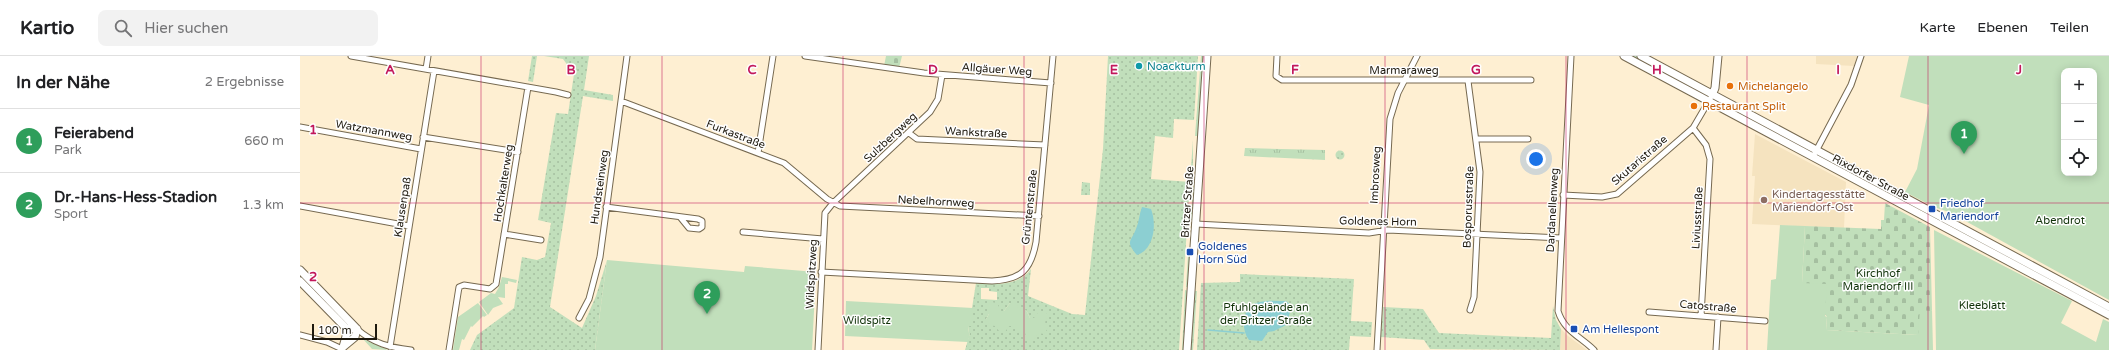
<!DOCTYPE html>
<html lang="de">
<meta charset="utf-8">
<style>
body{margin:0;font-family:"Varela Round",sans-serif;background:#f2f2f2;color:#202124}
.controls{position:absolute;right:12px;top:12px;display:grid;overflow:hidden;border-radius:8px;box-shadow:0 2px 10px #0003}
.controls button{width:36px;height:36px;display:grid;place-items:center;padding:0;border:0;border-bottom:1px solid #e0e0e0;background:#fff;color:#202124;font:20px sans-serif}
.scale{position:absolute;left:12px;bottom:10px;width:65px;box-sizing:border-box;padding-left:4px;border:2px solid #1e190e;border-top:0;font-size:11px;line-height:14px;white-space:nowrap;color:#1e190e;-webkit-text-stroke:3px #fefefe;paint-order:stroke}
.you{position:absolute;left:1236px;top:103px;width:14px;height:14px;margin:-10px;border:3px solid #fff;border-radius:50%;background:#1a73e8;box-shadow:0 0 0 6px #1a73e833}
.badge{display:grid;place-items:center;width:26px;height:26px;border-radius:50%;background:#1a73e8;color:#fff;font-size:13px;font-weight:700}
.pin{position:absolute;translate:-50% -33px;filter:drop-shadow(0 1px 2px #0008)}
.pin::after{content:'';position:absolute;top:21px;width:14px;height:12px;background:inherit;clip-path:polygon(0 0,100% 0,50% 100%)}
.list{margin:0;padding:0;list-style:none}
h2{display:flex;justify-content:space-between;align-items:center;height:52px;margin:0;padding:0 16px;font-size:17px}
h2 small{font-size:13px;font-weight:400;color:#757577}
.list li{display:grid;grid-template-columns:26px 1fr auto;gap:12px;align-items:center;box-sizing:border-box;height:64px;padding:0 16px;border-top:1px solid #e0e0e0}
.list b{display:block;font-size:15px;white-space:nowrap}
.list p{margin:0;font-size:13px;white-space:nowrap;color:#757577}
.list em{font-size:13px;font-style:normal;color:#757577}
.icon{flex:none;width:22px;height:22px;fill:none;stroke:currentColor;stroke-width:2;stroke-linecap:round;stroke-linejoin:round}
.map{position:relative;flex:none;width:1809px;height:294px;overflow:hidden}
header{display:flex;align-items:center;gap:24px;box-sizing:border-box;height:56px;padding:0 20px;background:#fff;border-bottom:1px solid #e0e0e0}
header strong{font-size:19px}
nav{display:flex;gap:22px;margin-inline-start:auto;font-size:14px}
.search{width:280px;height:36px;background:#f2f2f2;display:flex;align-items:center;gap:10px;box-sizing:border-box;padding:0 14px;border-radius:8px;color:#757577;font-size:15px}
main{display:flex}
aside{flex:1;background:#fff}
.map>svg:first-child{display:block}
.built{fill:#f5e3bf}
.grass{fill:url(#grass-tufts)}
.cemetery{fill:url(#cemetery-stones)}
.park{fill:url(#park-dots);fill-rule:evenodd}
.garden{fill:#c1dfbb;fill-rule:evenodd}
.water{fill:#8ccfd2}
.lines{fill:none;stroke-linecap:round;stroke-linejoin:round}
.stream{stroke:#8ccfd2;stroke-width:1.5}
.street-casing{stroke:#766950;stroke-width:7}
.secondary-casing{stroke:#766950;stroke-width:9}
.street{stroke:#fff;stroke-width:5}
.secondary{stroke:#fff;stroke-width:7}
.grid{fill:none;stroke:#c2185b;stroke-width:1;stroke-opacity:0.55}
.culture-dot{fill:#0f9aa8;stroke:#fefefe;stroke-width:1.5}
.food-dot{fill:#e8710a;stroke:#fefefe;stroke-width:1.5}
.education-dot{fill:#8d6e63;stroke:#fefefe;stroke-width:1.5}
.transit-dot{fill:#1a4fb4;stroke:#fefefe;stroke-width:1.5}
.labels{text-anchor:middle;stroke-width:3;stroke-linejoin:round;paint-order:stroke}
.culture-label{font-size:11px;fill:#0d838f;stroke:#fefefe;text-anchor:start}
.street-label{font-size:11px;fill:#1e190e;stroke:#fefefe}
.food-label{font-size:11px;fill:#c56008;stroke:#fefefe;text-anchor:start}
.education-label{font-size:11px;fill:#785e54;stroke:#fefefe;text-anchor:start}
.transit-label{font-size:11px;fill:#164399;stroke:#fefefe;text-anchor:start}
.park-label{font-size:11px;fill:#103208;stroke:#fefefe}
.grid-label{font-size:13px;text-anchor:middle;font-weight:bold;fill:#c2185b;stroke:#fefefe;stroke-width:3;stroke-linejoin:round;paint-order:stroke}
</style>
<header>
<strong>Kartio</strong>
<div class="search"><svg class="icon" aria-label="search" viewBox="0 0 24 24"><circle cx="10" cy="10" r="6"/><path d="M15 15l6 6"/></svg>Hier suchen</div>
<nav><a>Karte</a><a>Ebenen</a><a>Teilen</a></nav>
</header>
<main>
<aside>
<h2>In der Nähe<small>2 Ergebnisse</small></h2>
<ul class="list">
<li><span class="badge" style="background:#2e9e5b">1</span><div><b>Feierabend</b><p>Park</p></div><em>660 m</em></li>
<li><span class="badge" style="background:#2e9e5b">2</span><div><b>Dr.-Hans-Hess-Stadion</b><p>Sport</p></div><em>1.3 km</em></li>
</ul>
</aside>
<div class="map">
<svg width="1809" height="294" viewBox="0 0 1809 294">
<defs>
<pattern id="grass-tufts" width="24" height="20" patternUnits="userSpaceOnUse"><rect width="24" height="20" fill="#c1dfbb"/><path d="M3 7l-1-3M5 7V3M7 7l1-3M15 17l-1-3M17 17v-4M19 17l1-3" fill="none" stroke="#a5bfa0"/></pattern>
<pattern id="cemetery-stones" width="16" height="16" patternUnits="userSpaceOnUse"><rect width="16" height="16" fill="#c1dfbb"/><path d="M2 7V4a2 2 0 0 1 4 0v3zM10 15v-3a2 2 0 0 1 4 0v3z" fill="#a5bfa0"/></pattern>
<pattern id="park-dots" width="8" height="8" patternUnits="userSpaceOnUse"><rect width="8" height="8" fill="#c1dfbb"/><path d="M2 2h.1M6 6h.1" fill="none" stroke="#a5bfa0" stroke-width="1.8" stroke-linecap="round"/></pattern>
</defs>
<rect width="100%" height="100%" fill="#feefd2"/>
<path class="built" d="M1516 0H1558L1554 10 1516 8Z
M1455 78 1546 126 1544 172 1452 168 1455 120H1452Z
M1261 273 1268 280 1287 294H1260Z"/>
<path class="grass" d="M901 0H903L901 31H902L899 80H895Z
M1328 0H1337L1393 32 1392 33Z
M893 84V119L892 124H890Z
M945 92 1025 94V104L944 100Z
M894 127H896L892 160 894 164H890Z
M888 199H890V231H886Z
M885 234 889 235 885 294H882Z
M893 235H897L893 294H889Z
M63 283 88 294 72 293Z"/>
<path class="cemetery" d="M586 0H602L599 12 584 10Z
M1585 147 1630 171 1632 254 1618 279 1526 274 1527 261 1502 227 1505 170 1581 173V164H1584Z"/>
<path class="park" d="M232 0H237L233 26 228 25Z
M244 0H289L284 34 313 39V45L283 40 250 251 282 272 296 240 307 204 295 294H170L177 279 214 252 222 201 237 204 245 201 251 167 238 164 256 57 268 58 274 18 263 3Z
M808 0H898L894 64 874 63 873 82 855 80 851 123 890 126 879 294H665L670 277H668L669 270H672V252L676 227C695 228 718 231 731 213L728 240 772 258 785 259 803 93ZM681 232H689V235L697 236V244L681 243ZM710 247 719 254H726L730 262 734 263 715 270 686 263 689 258 704 255Z
M1035.5 99a4.5 4.5 0 1 1 9 0a4.5 4.5 0 1 1-9 0Z
M782 126 790 127V139H781Z
M940 218 1054 223 1051 265 1072 266 1071 281 1050 280 1049 294H897L901 227 940 226Z
M1253 250 1256 264 1261 273 1260 294 1130 293 1124 284 1081 281 1083 251 1123 253 1139 277 1251 282Z"/>
<path class="garden" d="M1609 0H1809V244L1649 156 1634 151 1605 136 1617 113 1629 49 1600 41ZM1764 15H1794V117H1764Z
M1480 169 1505 170 1502 227 1527 228 1525 260 1527 261 1526 274 1618 279 1620 254 1631 255 1632 254 1633 294H1467L1471 224 1476 223Z
M1634 174 1772 245 1761 267 1796 286 1803 263 1809 266V294H1636Z
M307 204 444 216 445 210 516 216 512 294H295Z
M202 221 217 224 216 227 208 225V228H205V242L198 241 203 248 193 252 188 259 179 246 191 237 195 238 199 231Z
M546 245 673 252 672 270H669L668 277H670L668 286 545 280Z
M690 246 697 247 701 255H704L710 247 716 248 719 253 726 254 730 262H734L739 255H746L748 261 745 266 748 272 744 278 738 277 734 283H727L725 277 718 276 715 270H709L705 276 699 275 695 270 689 269 686 263 689 258 687 252Z
M178 247 187 259 184 261 183 260 172 271 171 270 164 284 162 283 159 294H153L158 261Z"/>
<path class="water" d="M842 151 851 153C857 168 854 194 837 199 825 185 831 186 836 173 839 166 839 159 842 151Z
M986 245 992 250 986 269 974 275 968 276 962 285 949 284C940 272 942 249 960 246 968 244 978 245 986 245Z"/>
<g class="lines">
<path class="stream" d="M908 274 944 277"/>
<defs>
<path id="street" d="M51 0 256 36 268 39
M505 0 624 17 751 27
M977 0 976 20 982 24H1231
M1271 0 1258 255C1264 275 1281 281 1294 294
M126 13 128 0
M1168 25 1180 116 1174 241 1170 254
M321 45 484 107 527 143 540 150 739 160
M0 71 121 93
M1393 72 1406 89 1410 103 1401 260
M609 77 617 83 745 89
M123 81 218 96
M1176 83H1228
M458 97 473 0
M1515 97 1551 29 1561 0
M1263 139 1302 141 1317 138 1393 72 1410 43
M0 150 109 170
M306 151 398 163 402 165V171L399 173 389 172 380 161
M896 168 1069 177 1088 174 1261 182
M443 176 523 183
M204 178 241 184
M521 216 692 225C721 224 731 214 736 186L753 0
M1349 256 1465 265
M279 262 289 243 300 201 327 0
M57 273C74 288 89 291 111 294
M0 279 27 286 42 293
M90 291 134 15
M149 294 159 231 164 229 190 233 196 228 228 31
M518 294 525 157 533 147 630 56 638 43 642 19
M1077 294 1090 63 1098 37 1117 0
M1416 294 1418 261"/>
<path id="secondary" d="M1324 0 1809 259
M1341 0 1809 251
M1412 39 1415 32 1418 0
M0 214 57 273
M0 225 46 272 57 273
M43 291 55 281 57 273
M43 291 47 277 46 272
M887 294 907 0"/>
</defs>
<use href="#street" class="street-casing"/>
<use href="#secondary" class="secondary-casing"/>
<use href="#street" class="street"/>
<use href="#secondary" class="secondary"/>
</g>
<path class="grid" d="M181 0V294M362 0V294M543 0V294M724 0V294M904 0V294M1085 0V294M1266 0V294M1447 0V294M1628 0V294M0 147H1809"/>
<circle class="culture-dot" cx="839" cy="10" r="4"/>
<g class="food-dot">
<circle cx="1430" cy="30" r="4"/>
<circle cx="1394" cy="50" r="4"/>
</g>
<circle class="education-dot" cx="1464" cy="144" r="4"/>
<g class="transit-dot">
<rect x="1628" y="149" width="8" height="8" rx="2"/>
<rect x="886" y="192" width="8" height="8" rx="2"/>
<rect x="1270" y="269" width="8" height="8" rx="2"/>
</g>
<g class="labels">
<g class="culture-label">
<text x="847" y="14">Noackturm</text>
</g>
<g class="street-label">
<text transform="translate(697 13) rotate(4)" y="4">Allgäuer Weg</text>
<text x="1104" y="18">Marmaraweg</text>
<text transform="translate(74 74) rotate(10)" y="4">Watzmannweg</text>
<text transform="translate(676 76) rotate(3)" y="4">Wankstraße</text>
<text transform="translate(436 78) rotate(21)" y="4">Furkastraße</text>
<text transform="translate(590 81) rotate(-43)" y="4">Sulzbergweg</text>
<text transform="translate(1339 104) rotate(-41)" y="4">Skutaristraße</text>
<text transform="translate(1075 119) rotate(-87)" y="4">Imbrosweg</text>
<text transform="translate(1571 121) rotate(28)" y="4">Rixdorfer Straße</text>
<text transform="translate(203 127) rotate(-81)" y="4">Hochkalterweg</text>
<text transform="translate(299 131) rotate(-82)" y="4">Hundsteinweg</text>
<text transform="translate(636 145) rotate(3)" y="4">Nebelhornweg</text>
<text transform="translate(887 146) rotate(-86)" y="4">Britzer Straße</text>
<text transform="translate(102 151) rotate(-81)" y="4">Klausenpaß</text>
<text transform="translate(729 151) rotate(-84)" y="4">Grüntenstraße</text>
<text transform="translate(1168 151) rotate(-88)" y="4">Bosporusstraße</text>
<text transform="translate(1252 154) rotate(-87)" y="4">Dardanellenweg</text>
<text transform="translate(1397 162) rotate(-87)" y="4">Liviusstraße</text>
<text transform="translate(1078 165) rotate(1)" y="4">Goldenes Horn</text>
<text transform="translate(511 218) rotate(-87)" y="4">Wildspitzweg</text>
<text transform="translate(1408 250) rotate(5)" y="4">Catostraße</text>
</g>
<g class="food-label">
<text x="1438" y="34">Michelangelo</text>
<text x="1402" y="54">Restaurant Split</text>
</g>
<g class="education-label">
<text x="1472" y="142">Kindertagesstätte<tspan x="1472" dy="13">Mariendorf-Ost</tspan></text>
</g>
<g class="transit-label">
<text x="1640" y="151">Friedhof<tspan x="1640" dy="13">Mariendorf</tspan></text>
<text x="898" y="194">Goldenes<tspan x="898" dy="13">Horn Süd</tspan></text>
<text x="1282" y="277">Am Hellespont</text>
</g>
<g class="park-label">
<text x="1760" y="168">Abendrot</text>
<text x="1578" y="221">Kirchhof<tspan x="1578" dy="13">Mariendorf III</tspan></text>
<text x="1682" y="253">Kleeblatt</text>
<text x="966" y="255">Pfuhlgelände an<tspan x="966" dy="13">der Britzer Straße</tspan></text>
<text x="567" y="268">Wildspitz</text>
</g>
</g>
<g class="grid-label">
<text x="90" y="18">A</text>
<text x="271" y="18">B</text>
<text x="452" y="18">C</text>
<text x="633" y="18">D</text>
<text x="814" y="18">E</text>
<text x="995" y="18">F</text>
<text x="1176" y="18">G</text>
<text x="1357" y="18">H</text>
<text x="1538" y="18">I</text>
<text x="1719" y="18">J</text>
<text x="13" y="78">1</text>
<text x="13" y="225">2</text>
</g>
</svg>
<div class="controls">
<button>+</button>
<button>−</button>
<button><svg class="icon" aria-label="locate" viewBox="0 0 24 24"><circle cx="12" cy="12" r="6"/><path d="M12 2v4M12 18v4M2 12h4M18 12h4"/></svg></button>
</div>
<div class="scale">100 m</div>
<div class="you"></div>
<div class="pin badge" style="left:1664px;top:98px;background:#2e9e5b">1</div>
<div class="pin badge" style="left:407px;top:258px;background:#2e9e5b">2</div>
</div>
</main>
